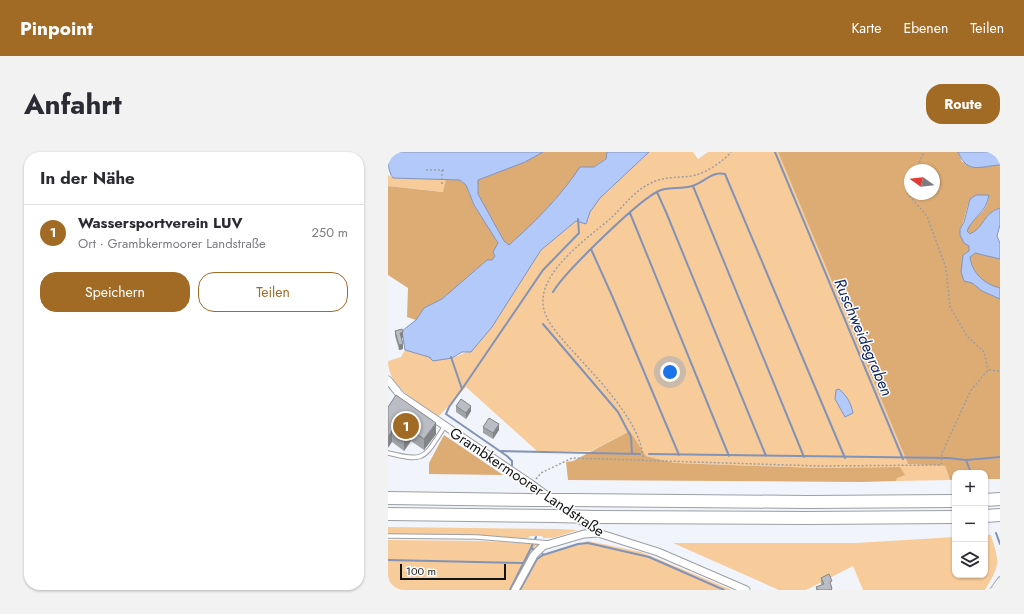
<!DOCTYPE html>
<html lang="de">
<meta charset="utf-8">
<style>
body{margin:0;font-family:Jost,sans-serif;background:#f2f2f3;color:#2b2b33}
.controls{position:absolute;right:12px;bottom:12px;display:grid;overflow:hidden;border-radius:8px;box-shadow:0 1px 3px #0004}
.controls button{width:36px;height:36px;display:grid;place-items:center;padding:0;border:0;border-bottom:1px solid #e1e1e2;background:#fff;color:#2b2b33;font:20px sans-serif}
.compass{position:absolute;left:516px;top:12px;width:36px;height:36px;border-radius:50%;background:#fff;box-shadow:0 1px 3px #0004;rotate:285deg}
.scale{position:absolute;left:12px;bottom:10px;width:106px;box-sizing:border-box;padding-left:4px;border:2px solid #131416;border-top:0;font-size:11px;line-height:14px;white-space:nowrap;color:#131416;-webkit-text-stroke:3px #fff;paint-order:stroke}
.you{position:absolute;left:282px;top:220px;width:14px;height:14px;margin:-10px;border:3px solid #fff;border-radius:50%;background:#1a73e8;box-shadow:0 0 0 6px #1a73e833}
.badge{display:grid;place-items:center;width:26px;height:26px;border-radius:50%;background:#a16b25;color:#fff;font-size:13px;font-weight:700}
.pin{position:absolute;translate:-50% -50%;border:2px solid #fff;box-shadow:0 1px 4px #0006}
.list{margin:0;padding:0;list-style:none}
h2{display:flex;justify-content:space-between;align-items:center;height:52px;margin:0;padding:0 16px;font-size:17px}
h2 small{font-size:13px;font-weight:400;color:#7c7c81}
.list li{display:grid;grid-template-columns:26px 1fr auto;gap:12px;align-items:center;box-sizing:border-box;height:56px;padding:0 16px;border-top:1px solid #e1e1e2}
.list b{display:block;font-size:15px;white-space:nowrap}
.list p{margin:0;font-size:13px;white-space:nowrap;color:#7c7c81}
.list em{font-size:13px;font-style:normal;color:#7c7c81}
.actions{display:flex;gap:8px;padding:12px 16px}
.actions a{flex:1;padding:9px 0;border:1px solid #a16b25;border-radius:16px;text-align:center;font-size:14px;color:#a16b25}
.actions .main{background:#a16b25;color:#fff}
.icon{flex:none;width:22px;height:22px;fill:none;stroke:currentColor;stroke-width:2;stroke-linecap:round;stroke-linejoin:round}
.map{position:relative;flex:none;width:612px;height:438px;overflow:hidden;border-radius:16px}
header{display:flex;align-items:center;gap:24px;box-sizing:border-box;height:56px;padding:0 20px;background:#a16b25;color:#fff}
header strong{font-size:19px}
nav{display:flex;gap:22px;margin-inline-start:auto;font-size:14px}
.intro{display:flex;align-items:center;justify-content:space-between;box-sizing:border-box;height:96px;padding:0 24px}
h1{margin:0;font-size:28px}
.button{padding:10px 18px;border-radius:16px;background:#a16b25;color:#fff;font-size:14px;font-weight:700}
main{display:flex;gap:24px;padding:0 24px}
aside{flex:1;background:#fff;border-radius:16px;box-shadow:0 1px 3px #0004}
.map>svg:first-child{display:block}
.green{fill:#f8cb9a}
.forest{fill:#ddac75;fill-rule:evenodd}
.water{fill:#b2c9fa;stroke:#8293b6}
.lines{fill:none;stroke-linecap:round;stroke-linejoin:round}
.stream{stroke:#8293b6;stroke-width:2}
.service-casing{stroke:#9c9fa4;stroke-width:5.5}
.minor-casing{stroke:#9c9fa4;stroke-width:9}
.motorway-casing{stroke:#9c9fa4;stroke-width:14}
.path{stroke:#9c9ea2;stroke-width:1.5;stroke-dasharray:2 2;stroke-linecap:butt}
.service{stroke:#fff;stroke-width:3.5}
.minor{stroke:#fff;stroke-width:7}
.motorway{stroke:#fff;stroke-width:12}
.motorway-bridge-casing{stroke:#9c9fa4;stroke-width:14;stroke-linecap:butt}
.motorway-bridge{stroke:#fff;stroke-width:12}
.wall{fill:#a0a3a8}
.shaded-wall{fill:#828488}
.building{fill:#babdc3;stroke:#828488}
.labels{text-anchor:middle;stroke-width:3;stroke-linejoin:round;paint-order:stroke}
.street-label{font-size:15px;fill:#131416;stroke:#fff}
.water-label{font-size:16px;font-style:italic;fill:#0d2568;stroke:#fff}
</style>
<header>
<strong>Pinpoint</strong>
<nav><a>Karte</a><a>Ebenen</a><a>Teilen</a></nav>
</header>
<div class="intro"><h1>Anfahrt</h1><a class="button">Route</a></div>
<main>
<aside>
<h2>In der Nähe<small></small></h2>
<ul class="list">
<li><span class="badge">1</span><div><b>Wassersportverein LUV</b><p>Ort · Grambkermoorer Landstraße</p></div><em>250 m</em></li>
</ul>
<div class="actions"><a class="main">Speichern</a><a>Teilen</a></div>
</aside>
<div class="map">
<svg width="612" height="438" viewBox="0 0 612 438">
<rect width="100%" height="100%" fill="#f1f4fa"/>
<path class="green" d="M261 0H305L310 7 320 0H390L520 312 557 314 562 328 508 329 512 315 429 316 287 311 258 304 242 279 203 299H149L78 235 51 264C31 251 0 236 0 209L13 205 17 198C31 202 47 208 62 206 71 205 73 200 83 200L104 175 153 98 188 69 198 72 202 60 212 46Z
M0 23 5 26 58 27 56 40 0 34Z
M0 375 171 377 190 378 165 386H155L154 384H142L140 386 0 382Z
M597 383H603C612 413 612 412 597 438H475L465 414 418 438H391L285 391H468L567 385V423H597Z
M0 388 93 389 151 392 141 406 125 438H0Z
M200 389 253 400 344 438H133L151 405Z"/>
<path class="forest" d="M155 0H219L218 7 182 30 147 70 121 93 116 89 90 42V28L137 10Z
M390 0H570L574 10 612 13V56C595 61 597 75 582 82L578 79C586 62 598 64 601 44 574 40 582 60 572 77L581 94V99L575 103C584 134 582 134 612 147V327H597V321H567V327L562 328 557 314 520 312ZM522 18H546V42H522Z
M58 27 72 28 78 33 86 53 110 91 105 100 107 104 104 108H99L54 147 36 156 28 168 19 165 20 136 0 123V34L55 40Z
M587 101 612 107V136C596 132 584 121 582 105Z
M242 279 258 304 287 311 429 316 512 315 517 323 509 326 508 329 473 330 180 328 178 310 185 309Z
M56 283 115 323 41 322V311Z"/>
<path class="water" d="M0 0H155L137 10 90 28V42L116 89 121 93C148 69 172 45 192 15H206L218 7 219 0H261L212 46 202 60 198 72 188 69 153 98 104 175 83 200H74L64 206 45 209 41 205 17 198 14 179 28 168 36 156 54 147 99 108H104L107 104 105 100 110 91 86 53 78 33 72 28 5 26C0 20 0 9 0 0Z
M570 0H612V13C592 14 580 23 570 0Z
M588 43H601C598 62 585 64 579 79L582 82C597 75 595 61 612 56V73L609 84 612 91V107L587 101 582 105C584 121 596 132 612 136V147L594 139 584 131 576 129 573 120 575 103 581 99V94L576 91 572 83V77L576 70 582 47Z
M451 237C459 244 463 251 465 261L457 265 447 247 448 238Z"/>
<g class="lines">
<path class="stream" d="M387 0 515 307
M305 34 416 305
M269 40 278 60 378 304
M242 61 341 304
M203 97 225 146 291 303
M165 140C176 121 253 45 273 38 283 35 294 37 304 34 316 31 323 19 337 22L457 306
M155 172 230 260 243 285 244 302
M63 205 74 237 61 255 58 262 119 304 124 309V315
M74 237 155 118 191 81 190 67
M113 299 252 302
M261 302 560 306 578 308 583 321
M578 308 612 305
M608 381 612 392
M145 397 143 396 148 385
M154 401 155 403 190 392 200 391 261 405 336 438
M0 408 135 411
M122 438 143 396
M132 438 149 407 155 403"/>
<defs>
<path id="service" d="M0 301C39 311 36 305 57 274
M0 384 89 385 161 391
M604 438 612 427"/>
<path id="minor" d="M0 228 13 244 143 332 210 381 270 400 358 438
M127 438 146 403 155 394 196 382 210 381"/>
<path id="motorway" d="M0 346 143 348
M183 348 420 350 567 349
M597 348 612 347
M0 362 165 364
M597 364 612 363
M207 365 417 366 567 365"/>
</defs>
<use href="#service" class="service-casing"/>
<use href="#minor" class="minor-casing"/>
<use href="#motorway" class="motorway-casing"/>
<path class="path" d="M38 18H58
M54 18V32
M528 18 536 0
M522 30 518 40 539 64 558 116 562 155 579 184 596 200 600 218
M41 205 44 207
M255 309C256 272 206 223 182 196 171 183 156 169 155 151 153 118 200 86 223 66 235 55 245 40 261 32 277 23 291 27 308 23 319 20 336 9 343 0
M148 327 153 321 184 306 431 314 553 313 554 301 583 238 600 218 612 219"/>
<use href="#service" class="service"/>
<use href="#minor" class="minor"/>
<use href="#motorway" class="motorway"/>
<defs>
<path id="motorway-bridge" d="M143 348H183
M165 364 207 365"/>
</defs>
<use href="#motorway-bridge" class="motorway-bridge-casing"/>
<use href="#motorway-bridge" class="motorway-bridge"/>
</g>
<path class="wall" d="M7 179 15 186H13L15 197 11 198 7 184Z
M68 254 83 259 78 267 68 260Z
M0 255 48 282 36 298 23 289 16 299 4 290Z
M95 275 111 278 105 287 95 281Z
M433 426 444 434 443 435 444 438H428V435L434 433 433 432Z"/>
<path class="shaded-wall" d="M15 180V186L12 187V181Z
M15 192V197L11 198V193Z
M83 254V259L78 267V261Z
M48 271V282L36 298V287Z
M111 272V278L105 287V281Z
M23 278V289L16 299V288Z
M4 279V290L0 296V285Z"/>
<path class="building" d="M14 177 15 180 12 181 15 192 11 193 7 179Z
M8 243 48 271 36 287 23 278 16 288 4 279 0 285V255Z
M73 247 83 254 78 261 68 254Z
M101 266 111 272 105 281 95 275Z
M441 422 444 429 442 430 444 437 442 438H430L428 435 436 432 433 426Z"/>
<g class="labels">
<g class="street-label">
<text transform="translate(139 330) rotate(34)" y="5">Grambkermoorer Landstraße</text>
</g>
<g class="water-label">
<text transform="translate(476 185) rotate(67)" y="6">Ruschweidegraben</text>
</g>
</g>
</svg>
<div class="controls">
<button>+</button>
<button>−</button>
<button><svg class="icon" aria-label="layers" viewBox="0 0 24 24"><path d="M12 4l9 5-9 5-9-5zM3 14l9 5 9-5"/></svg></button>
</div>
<svg class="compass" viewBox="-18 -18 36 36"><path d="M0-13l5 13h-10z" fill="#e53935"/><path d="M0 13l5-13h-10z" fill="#7c7c81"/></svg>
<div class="scale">100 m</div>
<div class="you"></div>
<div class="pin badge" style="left:18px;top:274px">1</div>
</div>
</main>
